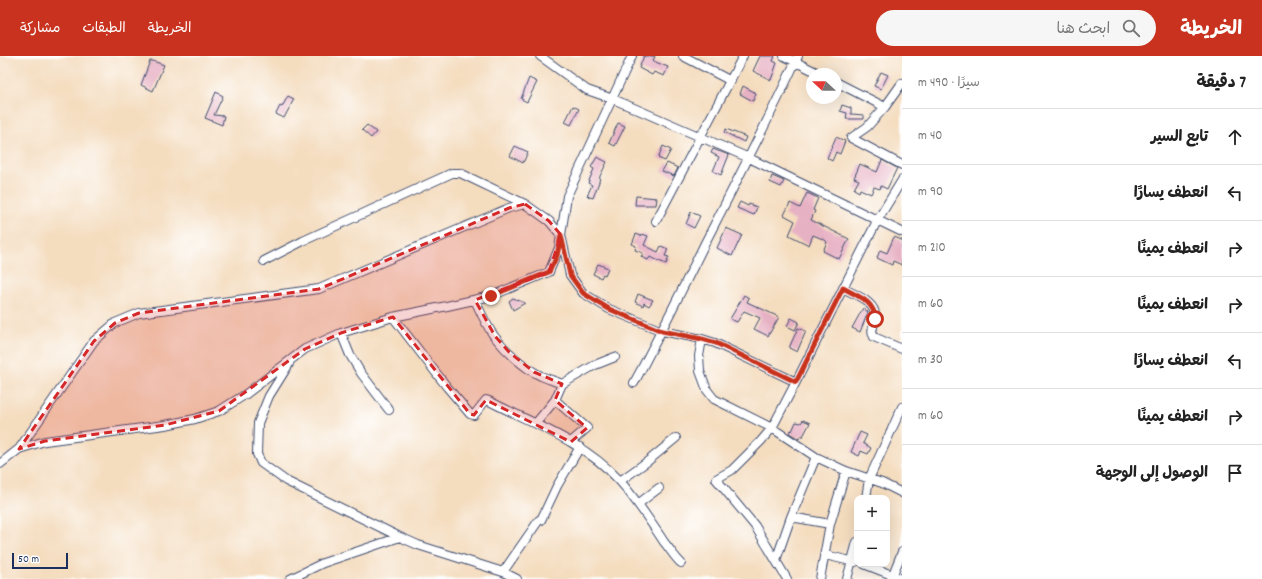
<!DOCTYPE html>
<html lang="ar">
<meta charset="utf-8">
<style>
body{margin:0;font-family:Dekko,"Playpen Sans Arabic",sans-serif;background:#f6f6f6;color:#222;direction:rtl}
.controls{position:absolute;right:12px;bottom:12px;display:grid;overflow:hidden;border-radius:8px;box-shadow:0 4px 16px #0002}
.controls button{width:36px;height:36px;display:grid;place-items:center;padding:0;border:0;border-bottom:1px solid #e0e0e0;background:#fff;color:#222;font:20px sans-serif}
.compass{position:absolute;left:806px;top:12px;width:36px;height:36px;border-radius:50%;background:#fff;box-shadow:0 4px 16px #0002;rotate:292deg}
.scale{position:absolute;left:12px;bottom:10px;width:56px;box-sizing:border-box;padding-left:4px;border:2px solid #1b2f5e;border-top:0;font-size:11px;line-height:14px;white-space:nowrap;color:#1b2f5e;-webkit-text-stroke:3px #fff;paint-order:stroke}
.stop{position:absolute;width:12px;height:12px;margin:-9px;border:3px solid #c8321e;border-radius:50%;background:#fff}
.stop.end{background:#c8321e;border-color:#fff;box-shadow:0 1px 4px #0008}
.list{margin:0;padding:0;list-style:none}
h2{display:flex;justify-content:space-between;align-items:center;height:52px;margin:0;padding:0 16px;font-size:17px}
h2 small{font-size:13px;font-weight:400;color:#767676}
.list li{display:grid;grid-template-columns:26px 1fr auto;gap:12px;align-items:center;box-sizing:border-box;height:56px;padding:0 16px;border-top:1px solid #e0e0e0}
.list b{display:block;font-size:15px;white-space:nowrap}
.list em{font-size:13px;font-style:normal;color:#767676}
.icon{flex:none;width:22px;height:22px;fill:none;stroke:currentColor;stroke-width:2;stroke-linecap:round;stroke-linejoin:round}
.map{position:relative;flex:none;width:902px;height:523px;overflow:hidden;direction:ltr}
header{display:flex;align-items:center;gap:24px;box-sizing:border-box;height:56px;padding:0 20px;background:#c8321e;color:#fff}
header strong{font-size:19px}
nav{display:flex;gap:22px;margin-inline-start:auto;font-size:14px}
.search{width:280px;height:36px;background:#f6f6f6;display:flex;align-items:center;gap:10px;box-sizing:border-box;padding:0 14px;border-radius:22px;color:#767676;font-size:15px}
main{display:flex}
aside{flex:1;background:#fff}
.map>svg:first-child{display:block}
.building{fill:#e7b1c4}
.lines{fill:none;stroke-linecap:round;stroke-linejoin:round}
.street-casing{stroke:#3c496c;stroke-width:10}
.street{stroke:#fff;stroke-width:8}
.route{stroke:#c8321e;stroke-width:5}
.marked{fill:#d62828;fill-opacity:0.2;stroke:#d62828;stroke-width:3;stroke-dasharray:8 5;stroke-linejoin:round}
</style>
<header>
<strong>الخريطة</strong>
<div class="search"><svg class="icon" aria-label="search" viewBox="0 0 24 24"><circle cx="10" cy="10" r="6"/><path d="M15 15l6 6"/></svg>ابحث هنا</div>
<nav><a>الخريطة</a><a>الطبقات</a><a>مشاركة</a></nav>
</header>
<main>
<aside>
<h2>7 دقيقة<small>سيرًا · 490 m</small></h2>
<ul class="list">
<li><svg class="icon" aria-label="ahead" viewBox="0 0 24 24"><path d="M12 20V5M6 11l6-6 6 6"/></svg><div><b>تابع السير</b></div><em>40 m</em></li>
<li><svg class="icon" aria-label="left" viewBox="0 0 24 24"><path d="M17 20v-9H6M10 6l-5 5 5 5"/></svg><div><b>انعطف يسارًا</b></div><em>90 m</em></li>
<li><svg class="icon" aria-label="right" viewBox="0 0 24 24"><path d="M7 20v-9h11M14 6l5 5-5 5"/></svg><div><b>انعطف يمينًا</b></div><em>210 m</em></li>
<li><svg class="icon" aria-label="right" viewBox="0 0 24 24"><path d="M7 20v-9h11M14 6l5 5-5 5"/></svg><div><b>انعطف يمينًا</b></div><em>60 m</em></li>
<li><svg class="icon" aria-label="left" viewBox="0 0 24 24"><path d="M17 20v-9H6M10 6l-5 5 5 5"/></svg><div><b>انعطف يسارًا</b></div><em>30 m</em></li>
<li><svg class="icon" aria-label="right" viewBox="0 0 24 24"><path d="M7 20v-9h11M14 6l5 5-5 5"/></svg><div><b>انعطف يمينًا</b></div><em>60 m</em></li>
<li><svg class="icon" aria-label="arrive" viewBox="0 0 24 24"><path d="M6 21V4h12l-3 4 3 4H6"/></svg><div><b>الوصول إلى الوجهة</b></div></li>
</ul>
</aside>
<div class="map">
<svg width="902" height="523" viewBox="0 0 902 523">
<rect width="100%" height="100%" fill="#fff"/>
<filter id="ink" filterUnits="userSpaceOnUse"><feTurbulence type="fractalNoise" baseFrequency=".025" numOctaves="2"/><feDisplacementMap in="SourceGraphic" scale="8" xChannelSelector="R" yChannelSelector="G"/><feConvolveMatrix kernelMatrix="1 2 1 2 8 2 1 2 1" color-interpolation-filters="sRGB"/></filter>
<filter id="wash" filterUnits="userSpaceOnUse"><feTurbulence type="fractalNoise" baseFrequency=".012" numOctaves="4" result="noise"/><feDisplacementMap in="SourceGraphic" scale="16" xChannelSelector="R" yChannelSelector="G"/><feGaussianBlur stdDeviation="0.9" result="paint"/><feColorMatrix in="noise" values="0 0 0 0 0 0 0 0 0 0 0 0 0 0 0 0 0 1.4 0 .05"/><feComposite in="paint" operator="in"/></filter>
<g filter="url(#wash)">
<rect width="100%" height="100%" fill="#f4dcbe"/>
<g id="blocks">
<path class="building" d="M644 0H655L653 5 668 11 664 20 654 16 652 19 639 12Z
M760 0H775L773 5 777 7 771 24 753 15Z
M150 5H153L164 9 153 35 141 29Z
M881 16 888 19 881 33 874 30Z
M529 22 537 26 527 46 521 43Z
M743 30 756 37 753 45 740 38Z
M216 36 223 40 214 59 224 60 222 69 205 62Z
M288 40 294 43 284 62 276 58 280 50 282 51Z
M842 49 851 52V58L864 59V63H846L847 57 840 55Z
M573 50 579 53 571 69 565 66Z
M618 67 625 70 615 90 609 87Z
M367 69 376 76 371 82 362 74Z
M726 73 746 81 744 86 724 76Z
M836 81 845 85 840 98 836 96 832 105 827 102Z
M515 90 528 96 523 107 510 100Z
M663 90 671 94 665 105 658 102Z
M713 93 729 99 721 119 713 115 719 101 711 97Z
M597 101 607 106 600 120 599 126 593 142 587 140 592 129 588 127 594 113 591 111Z
M882 104 897 112 887 133 881 130 880 133 874 131 871 138 860 133 859 136 854 133 859 124 854 122 860 108 877 116Z
M667 107 678 112 674 120 662 115Z
M772 120 784 125 781 131 770 126Z
M807 137 818 142 813 154 815 155 811 164 849 183 839 203 823 195 827 186 825 184 813 179 809 189 789 179 795 165 784 159 790 147 800 152Z
M636 140 657 142 656 149H635Z
M740 146 748 150 749 148 757 151 754 159 737 152Z
M691 156 700 160 694 172 686 168Z
M726 172 742 179 732 200 717 192Z
M636 178 641 180 642 178 648 180 644 189 658 196 661 190 668 193 665 200 669 201 666 208 650 201 648 204 641 201 643 197 635 194 636 190 632 188Z
M894 181 902 184V209L893 205 892 209 877 202 880 194 887 197Z
M598 208 608 212 605 219 603 218 601 222 593 218Z
M638 238 653 244 649 250 644 247 643 250 635 246Z
M744 239 749 242 747 246 779 261 768 280 754 273 760 262 744 255 737 266 730 263Z
M513 242 525 247 513 254 509 245Z
M863 252 868 256 860 276 852 272Z
M791 262 799 266 795 274 787 270Z
M798 272 806 275 797 296 789 292Z
M803 364 810 367 803 380H800L799 383 789 377 791 374 792 375 796 366 801 367Z
M860 376 867 379 863 387 871 392 868 398 861 395 859 400 851 396Z"/>
</g>
</g>
<g filter="url(#ink)">
<use href="#blocks" fill-opacity="0" stroke="#3c496c" stroke-width="1"/>
<g class="lines">
<defs>
<path id="street" d="M540 0 587 34 613 43 749 102 902 176
M683 0 731 25
M784 0 820 18
M836 26 885 51
M902 27 885 51 867 71 851 82 902 109
M656 165 743 0
M264 205 303 185 452 117H460L525 148 549 165 561 179 570 219 583 237 609 253 662 275 702 283 715 287 796 326
M843 232C855 239 878 246 875 263 874 270 870 274 874 281L902 293
M475 244C481 257 486 269 494 280 506 295 524 312 541 320 548 323 555 325 562 328
M393 261 447 331 470 358 474 359 486 344 489 345C534 368 584 386 619 424 636 443 650 465 664 486 670 493 675 502 681 507
M341 277 350 299 361 317 389 354
M702 283 699 300 700 315 707 334 714 343 772 372 816 401 846 415 882 427 902 437
M289 308 269 340 258 367 257 398 261 407 286 425 400 481 418 489 503 516 539 464H541L557 430 580 391
M634 327C659 281 682 234 705 187 737 125 769 63 798 0
M555 344 587 372 571 386
M536 367 555 344 562 328 595 309 615 301
M19 393 94 285 115 267 139 257 319 233 509 152 525 148
M0 408 19 393 45 385 165 369 195 363 219 355 246 338 305 293 341 277 393 261 447 250 491 240 549 216 559 192 567 140 632 0
M620 425 648 405 676 382
M866 442 869 423 902 351
M638 448 659 432
M791 461 830 468
M825 499 855 506
M776 504 791 461 816 401
M864 508 902 523
M503 516 517 523
M290 523 323 507 400 481
M787 523 755 470 716 423 732 414 761 385 772 372 796 326 877 165 902 124
M820 523 830 468 846 415
M847 523 857 486
M891 523 902 496"/>
</defs>
<use href="#street" class="street-casing"/>
<use href="#street" class="street"/>
</g>
</g>
<g class="lines" filter="url(#ink)">
<path class="route" d="M491 240 549 216 557 200 561 179 570 219 583 237 609 253 662 275 702 283 716 287 796 326 843 232C857 240 875 245 875 263"/>
</g>
<path class="marked" d="M525 148 549 165 561 179 549 216 475 244 495 280 509 296 534 316 562 328 555 344 587 372 571 386 486 344 474 359 470 358 393 261 341 277 305 293 219 355 165 369 45 385 19 393 94 285 115 267 139 257 319 233 509 152Z"/>
</svg>
<div class="controls">
<button>+</button>
<button>−</button>
</div>
<svg class="compass" viewBox="-18 -18 36 36"><path d="M0-13l5 13h-10z" fill="#e53935"/><path d="M0 13l5-13h-10z" fill="#767676"/></svg>
<div class="scale">50 m</div>
<div class="stop" style="left:875px;top:263px"></div>
<div class="stop end" style="left:491px;top:240px"></div>
</div>
</main>
